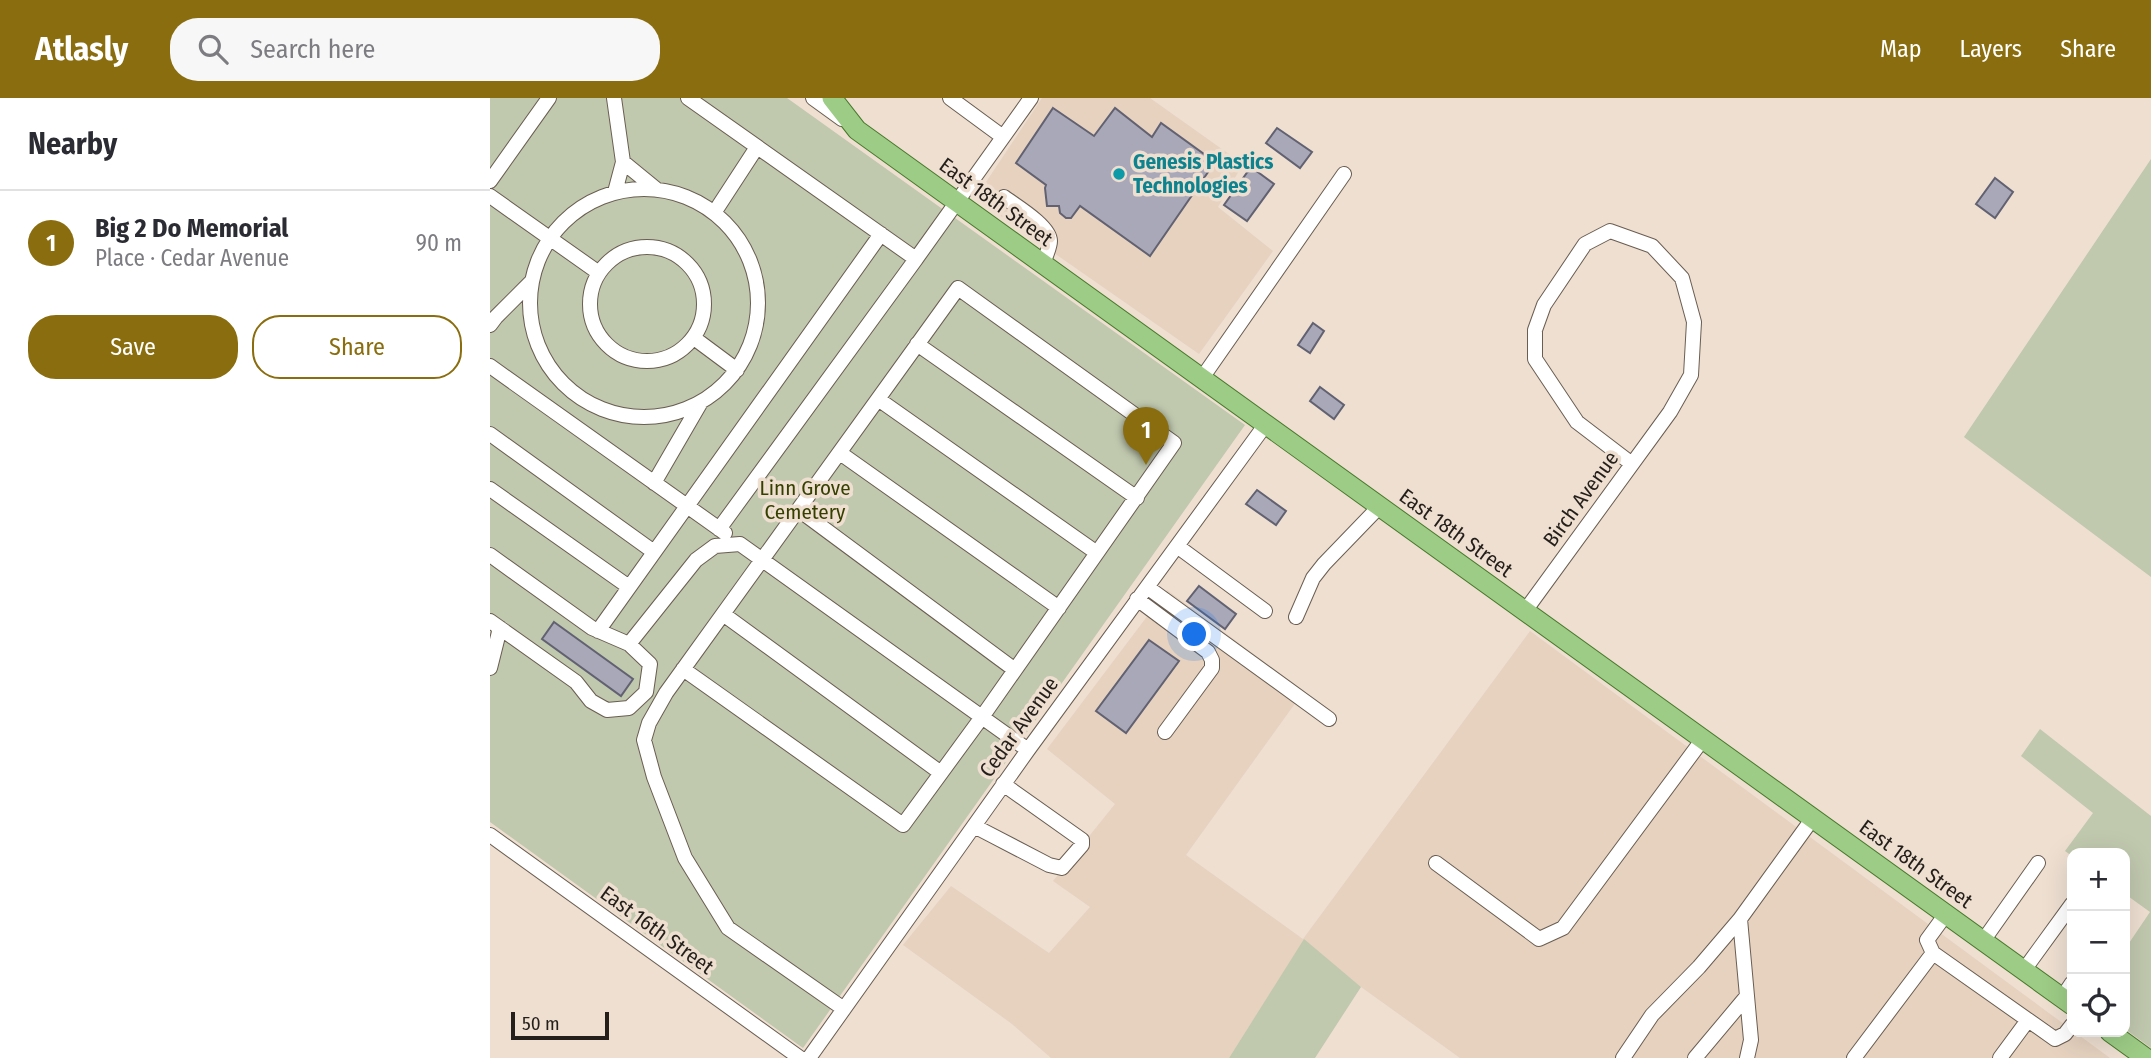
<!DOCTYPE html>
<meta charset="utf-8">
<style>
body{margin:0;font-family:"Fira Sans Condensed",sans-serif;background:#f7f7f7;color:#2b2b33}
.controls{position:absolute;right:21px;bottom:21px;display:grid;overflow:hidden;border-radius:14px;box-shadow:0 7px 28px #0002}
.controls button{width:63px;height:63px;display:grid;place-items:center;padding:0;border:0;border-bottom:2px solid #e1e1e2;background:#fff;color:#2b2b33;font:35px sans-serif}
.scale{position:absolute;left:21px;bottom:18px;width:98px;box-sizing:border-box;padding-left:7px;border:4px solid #241f1a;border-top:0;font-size:19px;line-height:24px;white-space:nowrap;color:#241f1a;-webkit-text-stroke:5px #eedfd1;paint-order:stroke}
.you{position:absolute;left:705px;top:537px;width:24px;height:24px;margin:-18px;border:5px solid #fff;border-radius:50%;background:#1a73e8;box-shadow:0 0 0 10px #1a73e833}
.badge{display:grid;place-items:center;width:46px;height:46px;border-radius:50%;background:#8a6d0e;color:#fff;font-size:23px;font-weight:700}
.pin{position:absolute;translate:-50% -58px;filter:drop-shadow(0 2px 4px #0008)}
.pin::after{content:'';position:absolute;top:37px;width:24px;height:21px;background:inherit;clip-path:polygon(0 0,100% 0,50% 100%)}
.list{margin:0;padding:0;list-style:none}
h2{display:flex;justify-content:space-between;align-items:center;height:91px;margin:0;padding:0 28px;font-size:30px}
h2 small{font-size:23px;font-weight:400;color:#7c7c81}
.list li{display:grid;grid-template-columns:46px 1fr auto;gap:21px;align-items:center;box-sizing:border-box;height:105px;padding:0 28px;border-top:2px solid #e1e1e2}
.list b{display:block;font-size:26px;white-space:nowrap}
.list p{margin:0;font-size:23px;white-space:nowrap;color:#7c7c81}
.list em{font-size:23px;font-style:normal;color:#7c7c81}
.actions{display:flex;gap:14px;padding:21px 28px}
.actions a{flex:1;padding:16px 0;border:2px solid #8a6d0e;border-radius:28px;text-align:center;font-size:24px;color:#8a6d0e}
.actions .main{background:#8a6d0e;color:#fff}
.icon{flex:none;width:38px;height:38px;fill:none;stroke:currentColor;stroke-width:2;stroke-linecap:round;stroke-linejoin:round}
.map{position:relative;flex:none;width:1661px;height:960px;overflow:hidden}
header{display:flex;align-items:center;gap:42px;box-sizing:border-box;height:98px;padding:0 35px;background:#8a6d0e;color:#fff}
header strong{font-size:33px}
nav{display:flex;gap:38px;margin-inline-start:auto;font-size:24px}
.search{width:490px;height:63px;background:#f7f7f7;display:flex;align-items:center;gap:18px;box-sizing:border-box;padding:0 24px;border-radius:28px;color:#7c7c81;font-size:26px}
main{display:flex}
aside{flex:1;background:#fff}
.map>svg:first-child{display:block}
.built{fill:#e6d2bf}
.green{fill:#c0c8ae}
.building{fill:#a8a8b9;stroke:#616171;stroke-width:2}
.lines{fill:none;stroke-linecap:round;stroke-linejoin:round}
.minor-casing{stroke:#6a5d51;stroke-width:16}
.major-casing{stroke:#48792c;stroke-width:21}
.minor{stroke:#fff;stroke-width:14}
.major{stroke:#9dcc86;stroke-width:19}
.culture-dot{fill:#0f9aa8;stroke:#eedfd1;stroke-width:2.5}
.labels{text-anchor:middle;stroke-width:7;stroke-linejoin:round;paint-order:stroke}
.culture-label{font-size:21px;font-weight:bold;fill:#0d838f;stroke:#eedfd1;text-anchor:start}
.street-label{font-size:21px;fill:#241f1a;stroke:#eedfd1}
.park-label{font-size:21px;fill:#354000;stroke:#eedfd1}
</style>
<header>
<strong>Atlasly</strong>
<div class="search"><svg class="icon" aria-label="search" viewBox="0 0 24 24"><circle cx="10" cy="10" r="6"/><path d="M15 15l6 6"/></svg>Search here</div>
<nav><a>Map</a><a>Layers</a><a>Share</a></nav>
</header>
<main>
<aside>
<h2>Nearby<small></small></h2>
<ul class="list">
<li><span class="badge">1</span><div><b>Big 2 Do Memorial</b><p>Place · Cedar Avenue</p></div><em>90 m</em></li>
</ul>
<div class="actions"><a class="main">Save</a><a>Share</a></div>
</aside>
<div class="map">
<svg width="1661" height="960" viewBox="0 0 1661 960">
<rect width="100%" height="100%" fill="#eedfd1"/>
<path class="built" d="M552 0H660L753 66 728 109 783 153 709 256 498 109 496 84Z
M677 492 814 593 696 757 813 841 1040 533 1620 960H970L871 889 814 842 739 960H561L522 926 413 847 461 788 559 855 600 809 563 783 625 706 557 651Z"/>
<path class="green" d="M0 0H297L755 327 313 950 0 724Z
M1661 61V479L1474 339Z
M1550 631 1661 718V950L1635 931V851L1660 814 1635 796V755H1582V758L1575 753 1603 715 1531 658Z
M814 841 871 889 825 960H739Z"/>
<path class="building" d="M563 10 604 38 625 10 662 39 671 25 725 64 660 158 590 108 581 120H576L570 115 569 108H557L555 90 556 87 526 65Z
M787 30 822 54 810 70 776 45Z
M761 69 784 86 757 123 734 107Z
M1505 80 1523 94 1505 120 1486 106Z
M823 225 834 233 820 255 808 247Z
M830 289 854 307 844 321 820 303Z
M767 392 796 413 786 427 756 406Z
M709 488 746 516 735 531 697 503Z
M64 524 143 581 131 598 52 541Z
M659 542 689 563 636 635 606 613Z"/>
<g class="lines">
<defs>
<path id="minor" d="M124 0 133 64 125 94
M198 0 426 161 229 431
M323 0 352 21
M460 0 513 39
M133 64 166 91
M0 83 59 0
M40 205a114 114 0 1 1 228 0a114 114 0 1 1-228 0Z
M0 98 109 175
M514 99C526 108 560 128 560 143 560 150 555 159 553 166
M224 115 267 49
M100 206a57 57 0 1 1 114 0a57 57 0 1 1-114 0Z
M426 161 541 0
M0 227 6 219 41 184
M204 240 247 272
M427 246 647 400
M0 268 235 435
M712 280 854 76
M388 301 607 455
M0 336 164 454
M350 355 569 510
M164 385 211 304
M0 391 139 489
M309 412 525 572
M687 448 775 513
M0 457 102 530 139 546 160 566 156 594 139 610 117 612 101 603 86 584 0 523
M657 489 839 621
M647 501 718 554 722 562V570L675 634
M1035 513 1180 314 1201 277 1204 224 1192 180 1162 148 1120 133 1095 146 1054 207 1045 232V261L1087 324 1142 366
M233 516 451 675
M806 519 823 480 834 466 890 408
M108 533 391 136
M139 546 206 462 225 448 250 446 538 652
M0 570 10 530
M193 571 413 727 492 619 684 345 468 190 176 595 159 625 154 642 164 679 195 760 238 830 354 911
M484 728 559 767 572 770 592 747V742L513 686
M0 737 310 960
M946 765 1049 841 1073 830 1213 641
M1456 816 1437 842 1443 855 1565 941 1575 936 1582 927
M1250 821 1261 942 1257 960
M1493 843 1548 765
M1534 872 1582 806
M1572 900 1582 885
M319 960 538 652 776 326
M1133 960 1162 917 1209 869 1250 821 1323 720
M1205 960 1257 898
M1364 960 1443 855
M1510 960 1538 922"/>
<path id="major" d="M342 0 367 32 1582 907
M1620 934 1656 960"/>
</defs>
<use href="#minor" class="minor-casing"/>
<use href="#major" class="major-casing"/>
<use href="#minor" class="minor"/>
<use href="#major" class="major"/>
</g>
<circle class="culture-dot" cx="629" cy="76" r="7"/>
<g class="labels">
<g class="culture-label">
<text x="643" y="71">Genesis Plastics<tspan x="643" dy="24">Technologies</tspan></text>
</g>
<g class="street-label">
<text transform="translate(506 104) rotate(36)" y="7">East 18th Street</text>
<text transform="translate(1091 401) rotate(-54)" y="7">Birch Avenue</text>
<text transform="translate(966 435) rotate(36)" y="7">East 18th Street</text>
<text transform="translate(529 629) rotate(-54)" y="7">Cedar Avenue</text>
<text transform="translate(1426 766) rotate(36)" y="7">East 18th Street</text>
<text transform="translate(167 832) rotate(36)" y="7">East 16th Street</text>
</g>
<g class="park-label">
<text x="315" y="397">Linn Grove<tspan x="315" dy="24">Cemetery</tspan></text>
</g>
</g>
</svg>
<div class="controls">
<button>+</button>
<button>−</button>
<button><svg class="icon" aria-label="locate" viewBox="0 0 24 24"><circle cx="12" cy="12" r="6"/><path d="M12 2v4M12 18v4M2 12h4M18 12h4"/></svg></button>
</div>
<div class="scale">50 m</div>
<div class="you"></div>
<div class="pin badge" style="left:656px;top:367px">1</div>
</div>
</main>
